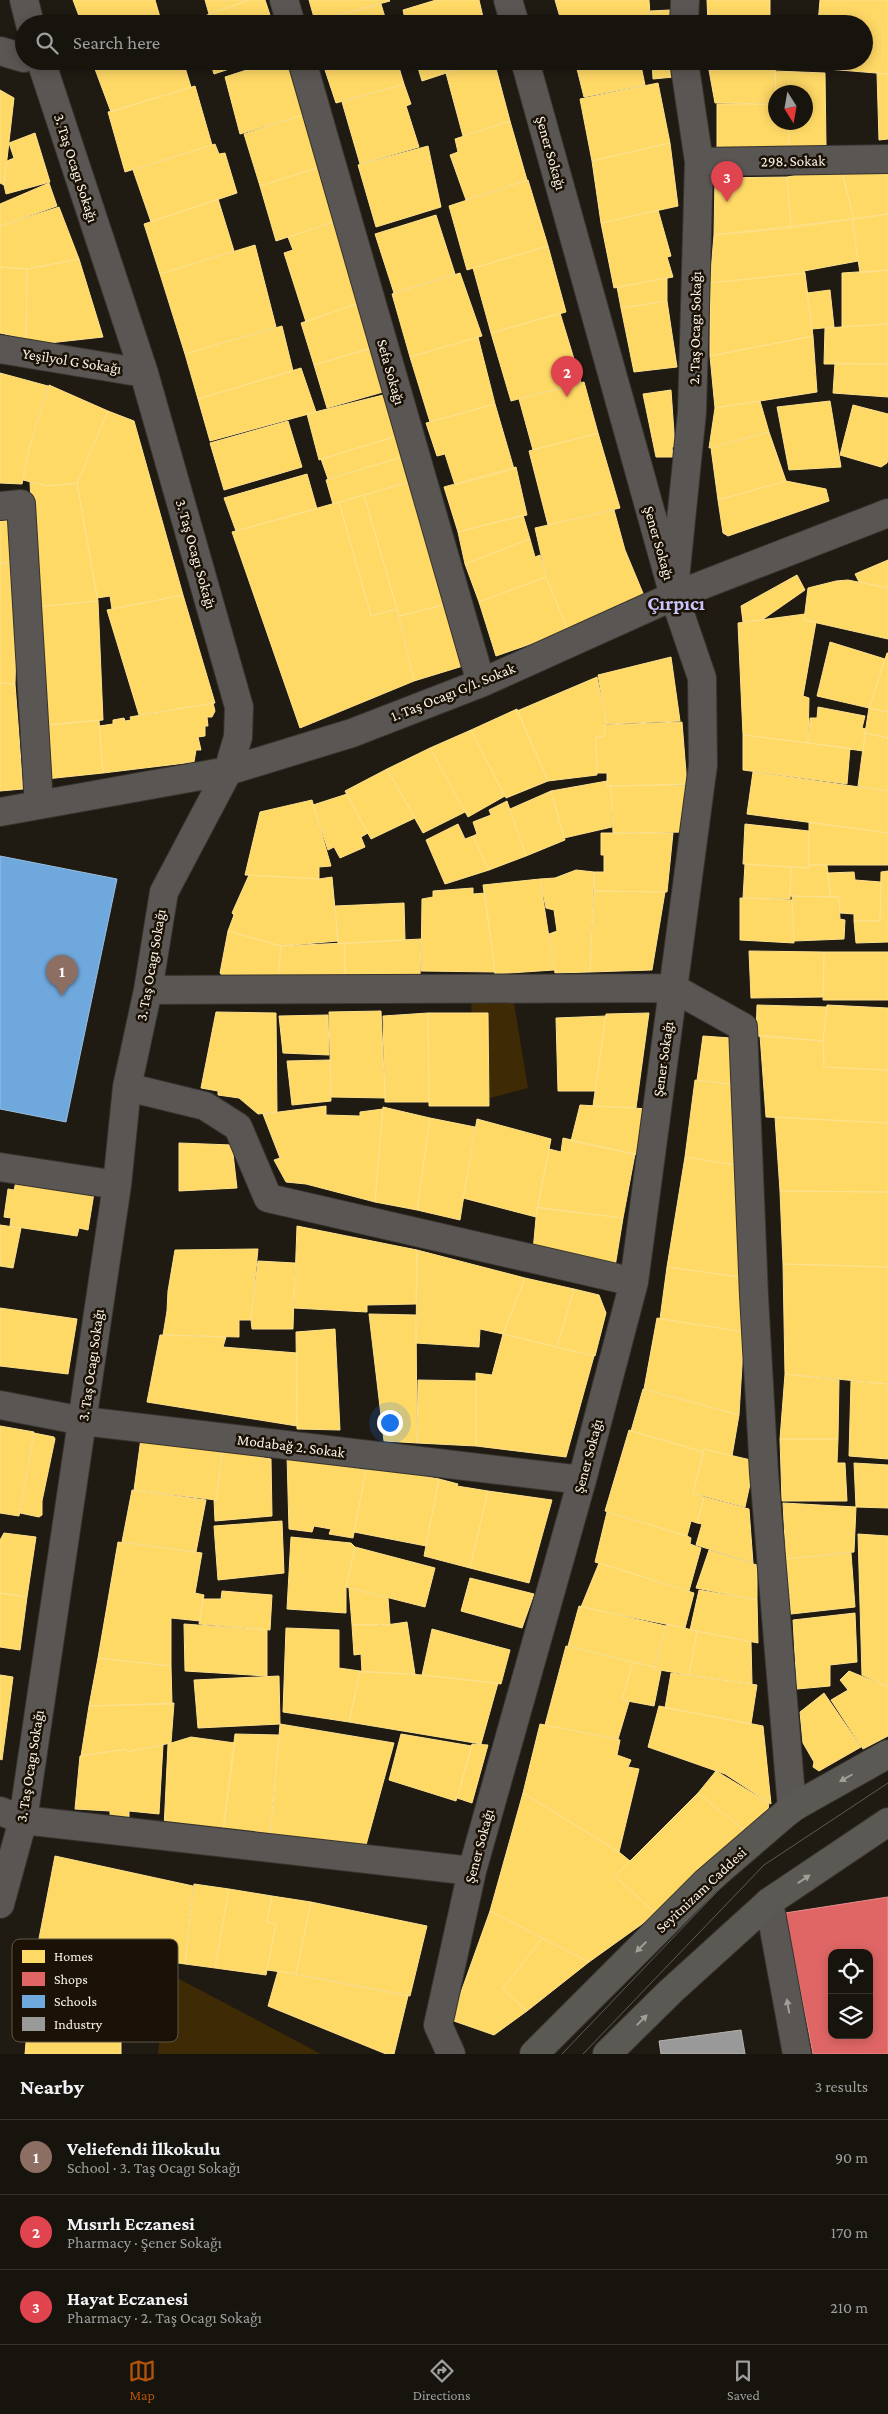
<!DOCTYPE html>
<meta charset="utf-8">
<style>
body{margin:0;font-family:"Crimson Pro",serif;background:#24211c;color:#f1f3f6}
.controls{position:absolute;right:15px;bottom:15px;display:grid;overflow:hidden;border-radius:10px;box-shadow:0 2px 12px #0003}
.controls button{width:45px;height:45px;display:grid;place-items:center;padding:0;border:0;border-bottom:1px solid #36332e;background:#17140e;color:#f1f3f6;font:25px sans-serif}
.compass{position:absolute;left:768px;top:85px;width:45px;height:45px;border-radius:50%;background:#17140e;box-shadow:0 2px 12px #0003;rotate:169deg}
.you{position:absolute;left:389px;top:1422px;width:18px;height:18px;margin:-12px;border:4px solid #fff;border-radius:50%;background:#1a73e8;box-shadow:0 0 0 8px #1a73e833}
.badge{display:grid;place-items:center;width:32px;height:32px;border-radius:50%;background:#b45309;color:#fff;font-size:16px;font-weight:700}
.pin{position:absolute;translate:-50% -41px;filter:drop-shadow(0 1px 2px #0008)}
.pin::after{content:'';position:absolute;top:26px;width:18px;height:15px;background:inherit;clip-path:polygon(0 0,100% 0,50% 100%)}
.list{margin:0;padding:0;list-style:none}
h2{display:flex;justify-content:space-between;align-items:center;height:65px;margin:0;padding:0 20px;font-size:21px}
h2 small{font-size:16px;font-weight:400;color:#9e9e9e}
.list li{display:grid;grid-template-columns:32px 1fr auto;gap:15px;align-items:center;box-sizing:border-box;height:75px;padding:0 20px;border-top:1px solid #36332e}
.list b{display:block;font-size:19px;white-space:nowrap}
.list p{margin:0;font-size:16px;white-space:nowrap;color:#9e9e9e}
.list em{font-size:16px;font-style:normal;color:#9e9e9e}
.icon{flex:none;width:28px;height:28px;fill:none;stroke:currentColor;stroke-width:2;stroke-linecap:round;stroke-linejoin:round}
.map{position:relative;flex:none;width:888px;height:2054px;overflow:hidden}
.search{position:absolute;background:#17140e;box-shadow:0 2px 12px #0003;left:15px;right:15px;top:15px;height:55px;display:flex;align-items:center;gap:12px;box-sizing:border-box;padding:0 18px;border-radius:28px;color:#9e9e9e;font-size:19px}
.sheet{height:290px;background:#17140e}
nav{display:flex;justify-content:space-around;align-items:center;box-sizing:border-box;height:70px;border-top:1px solid #36332e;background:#17140e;font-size:14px;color:#9e9e9e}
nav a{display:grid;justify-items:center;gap:2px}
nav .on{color:#b45309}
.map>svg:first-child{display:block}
.green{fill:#3e2a05}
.homes{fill:#ffd966;stroke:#fde18d}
.shops{fill:#e06666;stroke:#e8908d;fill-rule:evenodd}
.schools{fill:#6fa8dc;stroke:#98bee0}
.industry{fill:#999;stroke:#b6b4b1}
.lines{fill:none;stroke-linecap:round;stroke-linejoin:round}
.minor-casing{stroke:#38332d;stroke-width:30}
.secondary-casing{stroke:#38332d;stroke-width:30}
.minor{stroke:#595653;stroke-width:28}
.secondary{stroke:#5b5954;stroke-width:28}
.tram{stroke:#5f5b57;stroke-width:1}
.oneway{fill:#a29e97}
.oneway2{fill:#a19d96}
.labels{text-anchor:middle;stroke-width:5;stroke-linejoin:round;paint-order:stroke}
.street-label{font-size:15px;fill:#f9f3e9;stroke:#1b1205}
.district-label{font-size:20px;font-weight:bold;fill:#c7c5fe;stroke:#1b1205}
.key{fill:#1b1205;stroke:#5e5649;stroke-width:1}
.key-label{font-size:14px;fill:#f9f3e9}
</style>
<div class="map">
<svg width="888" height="2054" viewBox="0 0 888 2054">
<rect width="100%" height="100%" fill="#1f1a12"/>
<path class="green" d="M472 991H512L528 1088 468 1104Z
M166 1972 321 2054H158Z"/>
<path class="homes" d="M73 0H155L162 24H82Z
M205 0H249L209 14Z
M249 0H265L273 24H198L196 19Z
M309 0H389L390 1 315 21Z
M436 0H479L483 17 460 24H406L403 10Z
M555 0H649L650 15 608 24H562Z
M707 0H770V24H708Z
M820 0H888V74L815 68V61H864V24H818Z
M381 4 387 24 309 22 315 21Z
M670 10 671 24H651L650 11Z
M483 17 486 24H460Z
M92 61H183L191 87 111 112Z
M210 61H253L214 74Z
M274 61H295L310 113 240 134 225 77Z
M322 61H397L404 84 336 103Z
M416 61H483L422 81Z
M481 61H494L510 121 463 136 446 73Z
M575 61H640L645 85 584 97Z
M652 61H673L674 77 653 79Z
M709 61H770V66L709 70Z
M775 67 776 104 715 103 709 70Z
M775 71 825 73 826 145 789 148 788 122H806V92H776Z
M877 73 888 74V139L879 140Z
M658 83 670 143 592 161 580 99Z
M404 84 411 104 406 106 419 147 360 164 342 102Z
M195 86 212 145 125 172 108 112Z
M0 90 14 98 4 185 0 183Z
M717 104H776V122H788L789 148 717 149Z
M303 115 319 167 260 186 244 134Z
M510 121 527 180 466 200 450 155 458 152 455 139Z
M35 133 50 182 6 194 4 185 7 161 14 158 9 143Z
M670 143 678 206 601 223 592 161Z
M215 144 219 154 225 153 237 193 151 222 133 170Z
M428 146 441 207 376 227 358 165Z
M888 165V214L854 219 842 173Z
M319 167 336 221 276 241 260 186Z
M841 167 854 219 791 228 787 177Z
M787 177 791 228 714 235 715 178Z
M528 180 548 246 467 270 449 206Z
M49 183 57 206 0 226V204Z
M218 199 234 251 160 274 144 224Z
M59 207 79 259 27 269 0 267V226Z
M658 210 671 256 667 257 673 277 614 288 601 223Z
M888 214V270L860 273 852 219Z
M436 215 455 274 394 293 375 234Z
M852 219 858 261 804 271 805 273 710 283 714 235Z
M340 220 359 303 306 322 284 253 293 250 288 237Z
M255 245 276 327 185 354 160 274Z
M548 246 566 312 491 333 473 268Z
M79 259 103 337 49 343 26 339 27 269Z
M0 267 27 269 26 339 0 333Z
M888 270V324L842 327V273Z
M460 273 482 336 410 357 392 294Z
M805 273 813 336 710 356V283Z
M667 278V301L621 308 617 287Z
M830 290 834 327 812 329 807 293Z
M667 301 677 367 634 372 621 308Z
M359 303 373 348 314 365 301 323Z
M560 313 581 382 511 401 491 333Z
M888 324V364H824L825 328Z
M282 326 293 371 198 399 185 354Z
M813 336 817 392 715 408 710 356Z
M478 337 495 404 430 422 410 357Z
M377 346 390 390 327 408 314 365Z
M835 363 888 364V397L833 393Z
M301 368 316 412 210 441 198 399Z
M0 373 48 386 30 445 22 484 0 483Z
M584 382 598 433 533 450 519 399Z
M49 385 108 411 77 483 47 486 23 480 30 445Z
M671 390 675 447H672L673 457H656L643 394Z
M391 393 400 435 319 460 307 414Z
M760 401 769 432 709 448 715 408Z
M830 401 841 467 789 470 777 407Z
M495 404 514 469 455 485 445 454 437 456 426 423Z
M853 405 888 414V458L887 463 881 467 840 455Z
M108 411 134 421 183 595 112 609 110 596 97 598 77 483Z
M288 421 302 467 224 490 210 443Z
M769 432 786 481 718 500 711 448Z
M598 433 620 508 548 525 529 451Z
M400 435 406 456 328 479 321 459Z
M408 455 416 480 333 504 326 480Z
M516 467 527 515 458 532 444 487Z
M307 474 317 509 236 531 224 498Z
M417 480 447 604 399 616 364 495Z
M786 481 826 489 829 501 728 536 723 533 718 500Z
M30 482 47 486 77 483 98 601 36 607Z
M364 495 397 609 371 616 339 502Z
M339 502 371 616 397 609 414 681 300 728 232 532Z
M614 510 625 550 645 598 568 631 546 577 535 528Z
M523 515 530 539 465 564 458 532Z
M15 520 16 563H0V521Z
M530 539 535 557 540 555 546 577 479 602 465 564Z
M888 560V588L859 582 855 574Z
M0 563 18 564 15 684 0 683Z
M797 575 805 590 762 620 743 622 741 606Z
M546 577 568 631 496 656 479 602Z
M848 580 888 588V639L804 620 808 588 836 581Z
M183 595 215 703 139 715 107 610Z
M98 601 103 720 41 726 35 607Z
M447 604 463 666 414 681 399 616Z
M805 614 804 620 816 622 803 696 809 698 808 743 743 735 738 623Z
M830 642 885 659 869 708 817 696Z
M887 653H888V712L869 708Z
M671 657 680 721 607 724 598 675Z
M597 677 607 724 604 725 605 736 596 737 597 775 548 781 517 711Z
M0 683 15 684 23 789 0 791Z
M213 703 215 711 212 717H207L208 726H205V736L198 737 201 750H196L194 762 103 773 99 726 113 724V720L124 718 125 721 131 720 130 717Z
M818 707 865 716 862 728 866 729 863 751 808 743 810 718H817Z
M869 708 888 712V738L865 733Z
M517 709 548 781 506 798 471 730Z
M99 720 103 773 46 779 43 725Z
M682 722 687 785 607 786V773H597L596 737 605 736 604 725Z
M471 730 505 796 468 817 430 748Z
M865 733 888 738V791L858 786Z
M743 735 850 748 847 784 743 770Z
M430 748 465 812 423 833 387 769Z
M387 769 415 818 371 839 345 791Z
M753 772 888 791V833L747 814Z
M607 781V786H611L612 827 564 838 551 791Z
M686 784 688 832 613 833 611 786Z
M551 791 565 840 526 856 510 809Z
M347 794 368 833 361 837 365 847 340 858 334 847 328 850 313 805Z
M312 800 331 866 319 867V879L245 875 260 812Z
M507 801 526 856 489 870 473 836 477 834 473 822 491 815 489 810Z
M809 822 888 833V865H809Z
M458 824 465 839 473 836 489 870 445 884 426 840Z
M745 824 809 831V868L743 864Z
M601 833H673L667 892 594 891V872H604V855H601Z
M745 864 791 867 790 899 743 898Z
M809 865H827L831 897 790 896 791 867 809 868Z
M576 870 594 872 590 972 555 973 549 934 557 931 554 910 546 908 540 879 555 878Z
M888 871V942L856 943 854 921H880L881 872Z
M854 872 855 880 881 882 880 921H854V914L840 913 839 897H831L827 873Z
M249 875 319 879 332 877 338 941 281 946 228 931 234 915 232 913Z
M540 879 554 970 495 974 483 885Z
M473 888V894L485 893 495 972 421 971 422 899 433 897V891Z
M594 891 665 892 652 970 590 972Z
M792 896 839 897 840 919 845 920 844 939 794 941Z
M740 898 792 900 794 943 740 940Z
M404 903 405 940 338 944 335 906Z
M228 931 281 946 278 979 226 980 220 973Z
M421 939 420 976 345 975V943Z
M345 943V977L278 976 281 946Z
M749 951 824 952 823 997 751 998Z
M824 952H888V1000H823Z
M757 1005 827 1007 823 1041 756 1036Z
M827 1005 888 1008V1070L824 1067 823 1041Z
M381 1011 385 1098 331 1097 329 1012Z
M216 1012 276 1013 277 1112 258 1114 239 1098 218 1095V1091L201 1088Z
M428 1013 429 1102H385L383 1016Z
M428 1013H488L489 1106H429Z
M649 1013 636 1108 593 1106 606 1014Z
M328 1015 329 1055 283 1053 279 1016Z
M606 1016 595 1091H558L556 1018Z
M760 1035 823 1041 824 1067 888 1070V1123L766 1117Z
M703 1036 731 1038 737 1085 697 1080Z
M330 1060 331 1101 292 1105 287 1061Z
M695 1080 737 1085 742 1166 685 1157Z
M580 1105 650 1109 642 1156 571 1141Z
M326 1106V1115L360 1116V1112L383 1109 375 1202 306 1184 286 1182 274 1160 280 1158 263 1114Z
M383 1107 430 1118 417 1210 375 1202Z
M775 1117 888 1123V1192L780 1191Z
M430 1118 475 1127 460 1220 417 1210Z
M477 1119 551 1139 536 1217 463 1198Z
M563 1138 635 1154 623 1218 537 1208 549 1149 561 1152Z
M179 1143 232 1145 237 1188 179 1191Z
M685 1157 742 1166 748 1278 667 1267Z
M16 1182 94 1193 88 1230 79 1228 77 1236 10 1226 11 1218 4 1217 8 1189 14 1190Z
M780 1191 888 1192V1267L783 1264Z
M537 1207 623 1218 614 1273 533 1251Z
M0 1225 21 1228 13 1268 0 1266Z
M297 1226 417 1250 416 1304 367 1305V1312L294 1308Z
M258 1249 251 1320H239V1337L163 1335 167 1311 168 1291 175 1250Z
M417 1250 525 1278 503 1334 480 1329 479 1347 416 1343Z
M258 1261 295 1263 293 1329H252L251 1320Z
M783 1264 888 1267V1384L785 1374Z
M667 1267 748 1278 744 1332 660 1319Z
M525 1278 574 1289 557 1347 503 1334Z
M574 1289 599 1295 606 1313 595 1356 557 1347Z
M0 1308 77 1319 68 1374 0 1366Z
M369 1314 416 1315 417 1443 384 1441Z
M657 1318 744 1332 739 1415 644 1389Z
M335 1329 340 1430 297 1429 296 1332Z
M503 1334 594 1356 566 1457 476 1446V1373L492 1375Z
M160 1335 226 1337 223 1347 297 1353V1426L147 1402Z
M785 1374 839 1380 838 1439H780Z
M418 1380 476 1381V1446L417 1443Z
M851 1381 888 1384V1459L849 1456Z
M643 1389 739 1415 732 1456 704 1449 703 1452 631 1431Z
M0 1426 34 1432 19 1516 0 1513Z
M629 1430 704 1452 693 1493 704 1497 697 1523 691 1521 687 1536 605 1511Z
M34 1433 54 1437 55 1439 42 1501V1515L39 1517 20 1513Z
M141 1438 223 1448 216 1500 134 1490Z
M780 1439H838L837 1463H845L847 1501H782Z
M704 1449 755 1461 745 1507 693 1493Z
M223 1450 271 1459 272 1516 215 1521 214 1500H216Z
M287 1456 366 1470 353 1538 329 1534 331 1529 314 1526 312 1532 289 1529Z
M854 1463 888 1465V1508L856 1507Z
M367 1465 439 1479 426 1546 354 1532Z
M439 1479 458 1484 457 1486 488 1491 470 1568 424 1556Z
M132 1490 206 1500 196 1552 122 1542Z
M488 1491 552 1500 529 1583 470 1568Z
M704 1497 749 1509 753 1563 696 1545 702 1524 697 1523Z
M783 1503 856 1507 854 1552 786 1559Z
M607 1512 687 1536 691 1538 690 1544 701 1548 689 1591 595 1562Z
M282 1521 284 1573 218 1580 214 1526Z
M4 1533 36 1537 27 1597 0 1593V1540Z
M858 1534 888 1536V1687L862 1675Z
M291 1537 351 1543 355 1547 346 1587V1613L287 1609Z
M118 1542 202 1553 195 1593 204 1595 200 1621 171 1618V1666L98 1658Z
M355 1547 435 1568 425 1607 346 1587Z
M709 1550 757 1565V1600L696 1588Z
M851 1553 855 1607 791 1614 786 1559Z
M599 1563 694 1593 685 1628 581 1607Z
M470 1578 534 1594 522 1628 461 1611Z
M349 1588 388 1598 390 1625H352Z
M699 1590 757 1600 758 1643 690 1630Z
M222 1591 272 1595 270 1630 199 1624 203 1599H221Z
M0 1593 27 1597 20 1650 0 1647Z
M579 1606 666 1626 654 1667 568 1646Z
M855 1613 857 1662 830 1665V1686L797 1689 793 1620Z
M407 1622 415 1674 362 1672 361 1654 354 1655 352 1625 378 1624 379 1626Z
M184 1624 267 1630V1676L185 1671Z
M667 1624 697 1631 689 1675 654 1669Z
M286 1628 339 1630V1668L360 1671 349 1722 283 1712Z
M432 1629 510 1650 501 1684 422 1675Z
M697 1631 751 1642 752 1684 689 1675Z
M566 1646 633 1662 622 1700 629 1702 618 1739 545 1725Z
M98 1658 171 1666 172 1704 89 1706Z
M633 1662 654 1667V1669L661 1671 654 1706 622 1700Z
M360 1671 422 1675 498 1683 481 1744 349 1722Z
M849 1671 888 1687V1736L863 1749 831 1700 848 1690 840 1680Z
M671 1673 757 1685 751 1724 665 1708Z
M0 1675 13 1677 2 1760 0 1759Z
M279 1676 280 1724 198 1728 194 1680Z
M824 1693 861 1747 819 1771 813 1767 814 1762 803 1743 800 1712Z
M174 1703 171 1743 127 1752 126 1749 81 1756 89 1706Z
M659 1706 763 1726 771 1804 725 1774 648 1747Z
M280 1724 394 1743 363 1856 270 1842Z
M540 1724 620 1740 617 1755 631 1760 628 1767 639 1769 619 1852 523 1793Z
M235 1734 279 1735 269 1846 222 1838Z
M401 1734 472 1746 456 1801 389 1780Z
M191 1737 235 1743 222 1839 164 1829 168 1744Z
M472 1744 488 1745 472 1803 457 1798Z
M163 1745 159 1814 129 1811V1817H110V1811L75 1809 80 1756 126 1749 127 1752Z
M716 1771 769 1803 766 1823 752 1836 698 1793Z
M523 1793 619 1852 630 1861 615 1876 656 1914 589 1962 490 1911Z
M698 1793 753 1837 656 1914 615 1876Z
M55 1856 193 1886 185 1964 151 1959 150 1971 36 1954Z
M194 1884 229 1889 215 1968 185 1964Z
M229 1889 272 1896 267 1922 276 1924 266 1975 215 1968Z
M272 1896 311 1902 296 1974 267 1970 276 1924 267 1922Z
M311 1902 427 1926 410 1996 296 1974Z
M490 1911 542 1938 503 1989 527 2011 494 2035 451 2020Z
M542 1938 589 1962 527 2011 503 1989Z
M278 1971 408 1996 394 2054H386L268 2006Z
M27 2032 121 2036V2054H25Z"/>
<path class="shops" d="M888 1897V2054H813L785 1913ZM832 1953H869V2035H832Z"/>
<path class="schools" d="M0 856 117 879 66 1122 0 1109Z"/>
<path class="industry" d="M741 2030 745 2054H661L659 2041Z"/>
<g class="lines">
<defs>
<path id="minor" d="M24 0 30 24
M284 0 291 24
M508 0 515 24
M684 24 685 0
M0 51 24 58
M302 61 481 683
M699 162 888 159
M0 349 144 373
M0 506 21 504 39 805
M675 579 692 412 699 162 684 61
M0 812 228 771 352 733 481 683 674 596 888 513
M148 990 673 988 743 1027 754 1296 764 1473 792 1808
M127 1087 205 1106 238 1127 268 1198 634 1282
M0 1167 117 1185
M0 1405 83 1421 582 1480
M0 1811 23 1820 472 1871
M769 1902 797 2054
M0 1904 23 1820 117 1185 127 1087 148 990 164 892 228 771 238 737 239 707 144 373 41 61
M451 2054 438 2025 472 1871 582 1480 634 1282 703 765 702 678 674 596 525 61"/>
<path id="secondary" d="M534 2054 706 1882 792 1808 888 1754
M607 2054 671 1991 769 1902 888 1822"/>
</defs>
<use href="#minor" class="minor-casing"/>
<use href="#secondary" class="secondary-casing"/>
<use href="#minor" class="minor"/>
<use href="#secondary" class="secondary"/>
<path class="tram" d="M562 2054 752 1855 864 1773 888 1761
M583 2054 764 1865 888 1783"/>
</g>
<defs><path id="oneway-solid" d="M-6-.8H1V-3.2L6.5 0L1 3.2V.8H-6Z" transform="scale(1.25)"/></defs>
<g class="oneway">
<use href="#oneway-solid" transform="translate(846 1778) rotate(150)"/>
<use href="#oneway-solid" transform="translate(804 1879) rotate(-34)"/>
<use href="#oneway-solid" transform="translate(641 1947) rotate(135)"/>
<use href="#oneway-solid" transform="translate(642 2020) rotate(-45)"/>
</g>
<use class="oneway2" href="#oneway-solid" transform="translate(788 2006) rotate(-100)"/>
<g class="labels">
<g class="street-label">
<text transform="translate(551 153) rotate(74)" y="5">Şener Sokağı</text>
<text transform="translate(793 161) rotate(-1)" y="5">298. Sokak</text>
<text transform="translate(76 168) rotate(72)" y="5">3. Taş Ocagı Sokağı</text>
<text transform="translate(695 328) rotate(-89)" y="5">2. Taş Ocagı Sokağı</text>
<text transform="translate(72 361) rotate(9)" y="5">Yeşilyol G Sokağı</text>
<text transform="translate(391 372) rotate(74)" y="5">Sefa Sokağı</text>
<text transform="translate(659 543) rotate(74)" y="5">Şener Sokağı</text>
<text transform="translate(196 554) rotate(74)" y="5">3. Taş Ocagı Sokağı</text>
<text transform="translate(453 692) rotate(-22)" y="5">1. Taş Ocagı G/1. Sokak</text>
<text transform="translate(151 965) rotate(-80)" y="5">3. Taş Ocagı Sokağı</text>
<text transform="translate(663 1059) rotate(-82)" y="5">Şener Sokağı</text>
<text transform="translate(91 1365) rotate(-82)" y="5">3. Taş Ocagı Sokağı</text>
<text transform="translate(291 1446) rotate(7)" y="5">Modabağ 2. Sokak</text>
<text transform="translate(588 1456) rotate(-75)" y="5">Şener Sokağı</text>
<text transform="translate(30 1766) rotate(-81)" y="5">3. Taş Ocagı Sokağı</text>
<text transform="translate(479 1846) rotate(-75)" y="5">Şener Sokağı</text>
<text transform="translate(701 1890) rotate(-43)" y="5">Seyitnizam Caddesi</text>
</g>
<g class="district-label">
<text x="676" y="610">Çırpıcı</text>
</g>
</g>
<rect x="12" y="1939" width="166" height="103" rx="8" class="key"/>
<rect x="22" y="1950" width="23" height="13" fill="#ffd966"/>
<rect x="22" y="1972" width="23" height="14" fill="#e06666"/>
<rect x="22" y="1995" width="23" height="13" fill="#6fa8dc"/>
<rect x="22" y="2017" width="23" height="14" fill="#999"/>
<g class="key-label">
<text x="54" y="1961">Homes</text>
<text x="54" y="1984">Shops</text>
<text x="54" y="2006">Schools</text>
<text x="54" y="2029">Industry</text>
</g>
</svg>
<div class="controls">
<button><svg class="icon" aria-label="locate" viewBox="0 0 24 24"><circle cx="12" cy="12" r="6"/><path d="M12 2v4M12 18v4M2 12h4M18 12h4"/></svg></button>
<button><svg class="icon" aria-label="layers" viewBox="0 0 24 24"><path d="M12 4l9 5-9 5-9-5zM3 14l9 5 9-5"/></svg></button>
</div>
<svg class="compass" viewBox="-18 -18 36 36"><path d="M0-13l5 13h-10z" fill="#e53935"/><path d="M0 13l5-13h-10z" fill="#9e9e9e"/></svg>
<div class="you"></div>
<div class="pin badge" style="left:62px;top:996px;background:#8d6e63">1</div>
<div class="pin badge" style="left:567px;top:397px;background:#e0444e">2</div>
<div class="pin badge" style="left:727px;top:202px;background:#e0444e">3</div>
<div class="search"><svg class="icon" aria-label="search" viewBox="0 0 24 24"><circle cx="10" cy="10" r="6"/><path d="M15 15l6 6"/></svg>Search here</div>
</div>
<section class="sheet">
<h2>Nearby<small>3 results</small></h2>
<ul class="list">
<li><span class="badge" style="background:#8d6e63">1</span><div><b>Veliefendi İlkokulu</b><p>School · 3. Taş Ocagı Sokağı</p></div><em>90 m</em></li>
<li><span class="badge" style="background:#e0444e">2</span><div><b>Mısırlı Eczanesi</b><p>Pharmacy · Şener Sokağı</p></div><em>170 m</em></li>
<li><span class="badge" style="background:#e0444e">3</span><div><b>Hayat Eczanesi</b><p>Pharmacy · 2. Taş Ocagı Sokağı</p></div><em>210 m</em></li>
</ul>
</section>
<nav>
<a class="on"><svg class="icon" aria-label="map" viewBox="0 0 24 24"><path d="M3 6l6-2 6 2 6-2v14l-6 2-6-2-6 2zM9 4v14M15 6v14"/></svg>Map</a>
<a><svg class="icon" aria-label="directions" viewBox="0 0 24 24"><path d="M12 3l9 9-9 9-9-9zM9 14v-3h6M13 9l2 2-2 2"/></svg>Directions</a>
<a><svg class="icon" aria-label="saved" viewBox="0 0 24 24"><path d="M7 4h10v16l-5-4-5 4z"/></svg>Saved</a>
</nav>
